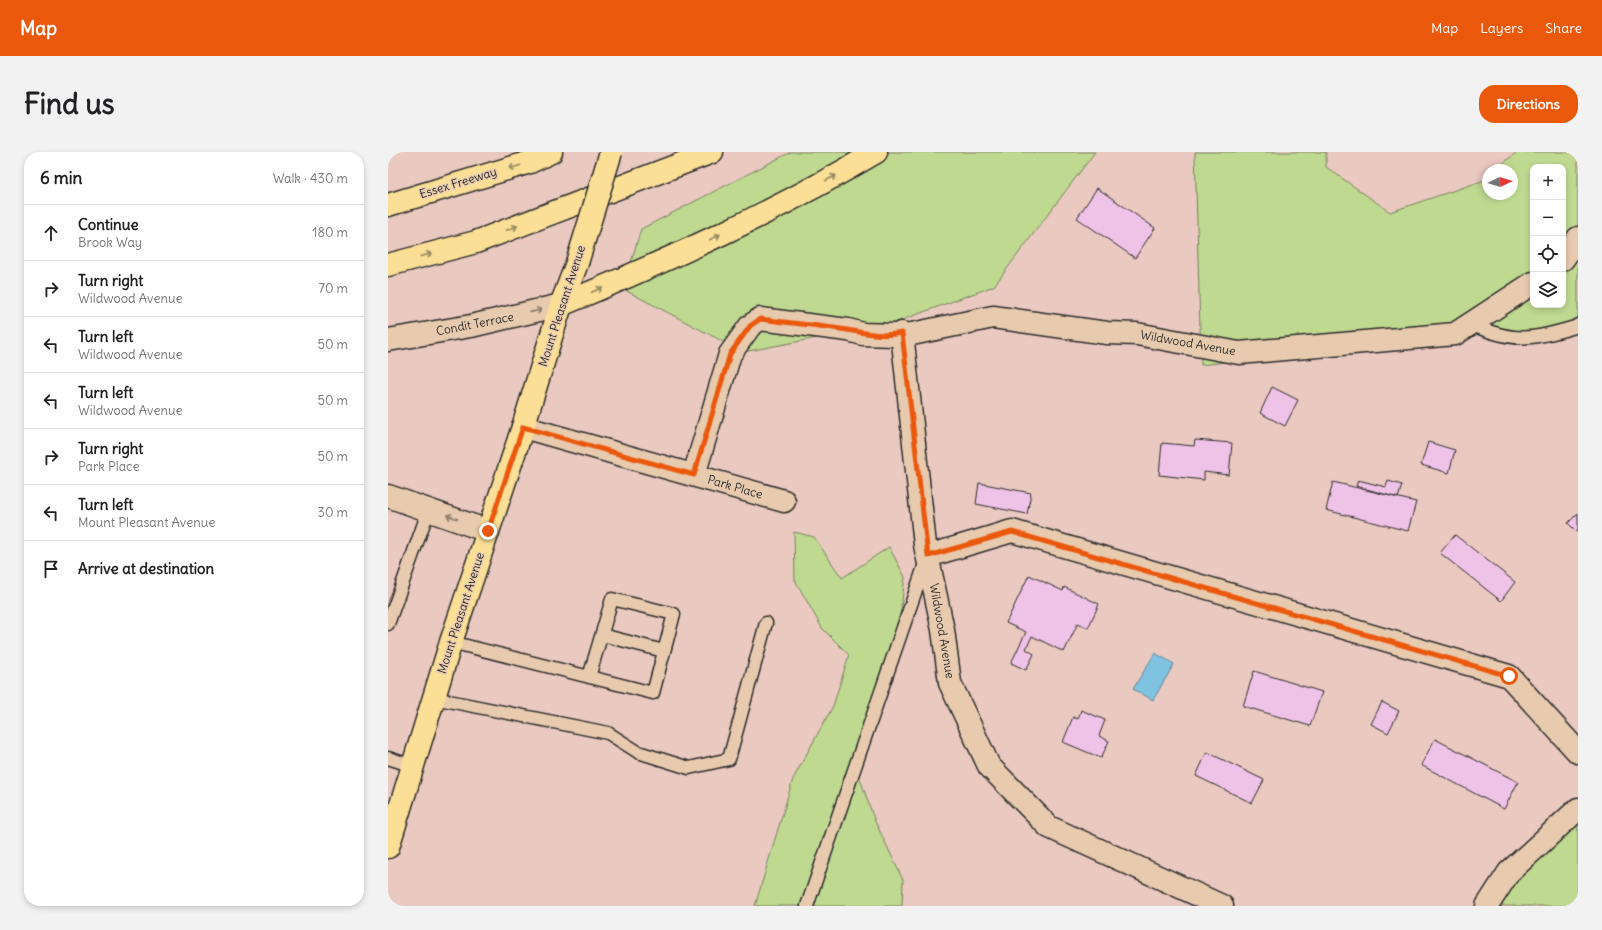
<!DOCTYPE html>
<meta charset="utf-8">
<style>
body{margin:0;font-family:Delius,sans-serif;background:#f2f2f2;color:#202124}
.controls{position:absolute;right:12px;top:12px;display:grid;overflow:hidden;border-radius:8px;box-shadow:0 2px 6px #0003}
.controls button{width:36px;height:36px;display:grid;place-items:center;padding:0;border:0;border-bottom:1px solid #e0e0e0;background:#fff;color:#202124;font:20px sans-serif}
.compass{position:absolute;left:1094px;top:12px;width:36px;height:36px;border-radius:50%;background:#fff;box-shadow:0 2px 6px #0003;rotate:86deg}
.stop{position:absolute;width:12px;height:12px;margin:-9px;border:3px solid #ea580c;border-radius:50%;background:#fff}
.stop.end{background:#ea580c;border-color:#fff;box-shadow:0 1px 4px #0008}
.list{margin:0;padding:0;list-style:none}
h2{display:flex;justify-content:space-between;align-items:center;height:52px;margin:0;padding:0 16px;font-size:17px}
h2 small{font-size:13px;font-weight:400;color:#757577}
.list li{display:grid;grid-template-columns:26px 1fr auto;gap:12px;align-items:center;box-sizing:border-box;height:56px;padding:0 16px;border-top:1px solid #e0e0e0}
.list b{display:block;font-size:15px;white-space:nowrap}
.list p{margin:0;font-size:13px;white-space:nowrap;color:#757577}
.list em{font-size:13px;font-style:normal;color:#757577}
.icon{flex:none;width:22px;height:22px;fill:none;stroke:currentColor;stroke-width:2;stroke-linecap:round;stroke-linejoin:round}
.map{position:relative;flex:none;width:1190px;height:754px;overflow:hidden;border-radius:16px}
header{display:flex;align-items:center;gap:24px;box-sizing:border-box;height:56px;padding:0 20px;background:#ea580c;color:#fff}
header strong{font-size:19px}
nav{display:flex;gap:22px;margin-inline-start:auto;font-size:14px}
.intro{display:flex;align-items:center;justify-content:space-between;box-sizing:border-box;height:96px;padding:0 24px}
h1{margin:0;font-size:28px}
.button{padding:10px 18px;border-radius:16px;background:#ea580c;color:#fff;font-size:14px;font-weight:700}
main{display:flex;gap:24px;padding:0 24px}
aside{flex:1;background:#fff;border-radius:16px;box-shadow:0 2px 6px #0003}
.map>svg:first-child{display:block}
.green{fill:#bfd990;stroke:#75825e;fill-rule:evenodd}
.water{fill:#80c3e1;stroke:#5e8698}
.building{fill:#efc3e8;stroke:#2b2b2b}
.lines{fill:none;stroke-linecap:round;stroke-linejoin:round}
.service-casing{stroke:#2b2b2b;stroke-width:15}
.minor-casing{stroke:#2b2b2b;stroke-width:25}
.primary-casing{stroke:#2b2b2b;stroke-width:25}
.motorway-casing{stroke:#2b2b2b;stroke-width:25}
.service{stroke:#e8cbaf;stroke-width:12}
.minor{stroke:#e8cbaf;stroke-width:22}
.primary{stroke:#fbdf96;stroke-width:22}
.motorway{stroke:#fbdf96;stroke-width:22}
.primary-bridge-casing{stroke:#2b2b2b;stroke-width:25;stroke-linecap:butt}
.primary-bridge{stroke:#fbdf96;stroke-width:22}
.oneway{stroke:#938560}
.oneway2{stroke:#8a7b6d}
.route{stroke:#ea580c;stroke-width:5}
.labels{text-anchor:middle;stroke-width:3;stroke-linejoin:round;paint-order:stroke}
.street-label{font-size:12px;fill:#2b2b2b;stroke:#e8cbaf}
</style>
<header>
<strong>Map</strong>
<nav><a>Map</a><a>Layers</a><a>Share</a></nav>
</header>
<div class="intro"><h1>Find us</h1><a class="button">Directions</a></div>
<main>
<aside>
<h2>6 min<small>Walk · 430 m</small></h2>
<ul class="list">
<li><svg class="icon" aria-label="ahead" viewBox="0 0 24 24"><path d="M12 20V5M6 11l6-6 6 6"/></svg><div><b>Continue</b><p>Brook Way</p></div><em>180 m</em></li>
<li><svg class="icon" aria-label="right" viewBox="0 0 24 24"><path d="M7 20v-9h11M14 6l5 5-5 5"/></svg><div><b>Turn right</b><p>Wildwood Avenue</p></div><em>70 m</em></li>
<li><svg class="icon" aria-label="left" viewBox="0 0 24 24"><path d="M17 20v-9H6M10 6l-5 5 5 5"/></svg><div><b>Turn left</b><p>Wildwood Avenue</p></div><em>50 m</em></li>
<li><svg class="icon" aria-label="left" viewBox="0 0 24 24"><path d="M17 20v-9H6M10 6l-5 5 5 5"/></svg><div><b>Turn left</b><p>Wildwood Avenue</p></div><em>50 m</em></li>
<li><svg class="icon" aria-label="right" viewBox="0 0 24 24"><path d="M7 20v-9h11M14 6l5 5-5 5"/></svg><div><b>Turn right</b><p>Park Place</p></div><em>50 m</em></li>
<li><svg class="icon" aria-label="left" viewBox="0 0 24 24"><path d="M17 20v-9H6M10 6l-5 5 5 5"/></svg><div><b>Turn left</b><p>Mount Pleasant Avenue</p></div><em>30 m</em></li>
<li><svg class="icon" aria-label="arrive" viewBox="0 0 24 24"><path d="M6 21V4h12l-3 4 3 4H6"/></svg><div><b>Arrive at destination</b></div></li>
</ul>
</aside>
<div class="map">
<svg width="1190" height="754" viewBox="0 0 1190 754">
<rect width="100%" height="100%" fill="#eac9c0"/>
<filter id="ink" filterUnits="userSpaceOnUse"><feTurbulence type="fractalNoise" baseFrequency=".025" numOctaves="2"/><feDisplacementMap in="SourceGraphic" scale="8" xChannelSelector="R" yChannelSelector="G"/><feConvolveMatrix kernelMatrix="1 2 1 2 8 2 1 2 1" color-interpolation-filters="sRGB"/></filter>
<g filter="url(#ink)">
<path class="green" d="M403 0H707L606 134 503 172 355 200 235 137 253 77Z
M807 0H938V15L1002 60 1094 29 1100 24V42H1124V18H1107L1129 0H1190V165L1167 177 1019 188 813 213ZM1145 15H1175V153H1145Z
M406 380 426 385 454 426 501 395 517 425 507 502 469 618 486 667 515 728 514 754H367L405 627 445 554 461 503 434 476 407 428Z
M1190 663V754H1106Z"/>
<path class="water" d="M767 501 786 512 765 548 745 537Z"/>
<path class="building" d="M709 36 767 76 747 106 689 66Z
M884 235 910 248 897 274 872 261Z
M807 288 844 291 841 323 816 320V328L771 323 774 291 806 294Z
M1040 290 1067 298 1061 321 1033 313Z
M970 328 998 335 1000 329 1014 333 1010 346 968 334Z
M945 330 1028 350 1020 379 938 358Z
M591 331 643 341 639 362 588 352Z
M1190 361V381L1180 371Z
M1067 383 1127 430 1113 449 1052 401Z
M641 423 675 439 676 435 711 452 700 476 690 471 676 500 644 484 638 497 646 502 638 518 623 511 638 480 618 471Z
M866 519 934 540 922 574 855 554Z
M994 550 1011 559 1000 581 983 572Z
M693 558 717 568 711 584 721 589 713 606 675 590 685 565 690 567Z
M1047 587 1130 630 1116 657 1033 613Z
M819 600 876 628 864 651 808 624Z"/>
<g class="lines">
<defs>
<path id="service" d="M1082 172C1126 191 1142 188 1187 175L1190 173
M0 472 41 357
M214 483 276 499
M63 490 265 541 286 462 224 447 201 525
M46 546 220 581 250 600 301 616 341 607 378 471
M0 606 25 614
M419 754 538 409"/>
<path id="minor" d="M1175 107 1190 86
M514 181 537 393 555 478 562 531 601 614 661 675 834 754
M0 188 83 174 173 153
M135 275 396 349
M306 323 342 202 362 174 372 167 460 178 475 182 506 183 524 182 605 165 719 181 749 182 851 201 1067 182 1145 131
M0 344 100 379
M540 404 624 379 1121 524 1190 600
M1099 754 1121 720 1190 657"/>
<path id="primary" d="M0 695 63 490 135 275 173 153 189 111"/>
<path id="motorway" d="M0 53 142 10 163 0
M0 113 88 90 324 0
M173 153C280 108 388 60 488 0"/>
</defs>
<use href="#service" class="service-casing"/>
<use href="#minor" class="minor-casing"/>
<use href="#primary" class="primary-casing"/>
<use href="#motorway" class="motorway-casing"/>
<use href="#service" class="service"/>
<use href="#minor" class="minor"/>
<use href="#primary" class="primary"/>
<use href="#motorway" class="motorway"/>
<defs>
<path id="primary-bridge" d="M189 111 223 0"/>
</defs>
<use href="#primary-bridge" class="primary-bridge-casing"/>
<use href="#primary-bridge" class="primary-bridge"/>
</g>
<defs><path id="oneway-shaft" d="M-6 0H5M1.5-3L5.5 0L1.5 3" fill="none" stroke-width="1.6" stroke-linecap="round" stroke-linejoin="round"/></defs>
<g class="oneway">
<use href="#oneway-shaft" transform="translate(127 15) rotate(163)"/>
<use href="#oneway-shaft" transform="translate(443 26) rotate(-27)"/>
<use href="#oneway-shaft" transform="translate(124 76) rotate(-21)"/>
<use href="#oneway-shaft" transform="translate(327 85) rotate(-27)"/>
<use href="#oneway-shaft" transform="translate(38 103) rotate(-15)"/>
<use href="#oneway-shaft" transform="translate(209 138) rotate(-23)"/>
</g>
<g class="oneway2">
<use href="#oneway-shaft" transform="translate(148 159) rotate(-13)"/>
<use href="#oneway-shaft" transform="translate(64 365) rotate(-160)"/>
</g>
</g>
<g class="lines" filter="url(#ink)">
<path class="route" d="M100 379 135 275 306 323 342 202 362 174 372 167C401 171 430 173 459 178 477 181 495 185 514 181L540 404 624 380 1121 524"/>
</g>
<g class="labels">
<g class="street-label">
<text transform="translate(70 31) rotate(-17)" y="4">Essex Freeway</text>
<text transform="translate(174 154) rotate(-72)" y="4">Mount Pleasant Avenue</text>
<text transform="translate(87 172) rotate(-11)" y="4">Condit Terrace</text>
<text transform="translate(800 191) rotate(10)" y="4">Wildwood Avenue</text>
<text transform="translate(347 335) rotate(16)" y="4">Park Place</text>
<text transform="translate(73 461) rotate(-72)" y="4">Mount Pleasant Avenue</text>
<text transform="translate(554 479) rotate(80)" y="4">Wildwood Avenue</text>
</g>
</g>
</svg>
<div class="controls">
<button>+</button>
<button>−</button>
<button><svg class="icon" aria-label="locate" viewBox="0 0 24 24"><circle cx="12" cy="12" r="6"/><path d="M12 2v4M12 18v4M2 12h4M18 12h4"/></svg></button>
<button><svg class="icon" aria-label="layers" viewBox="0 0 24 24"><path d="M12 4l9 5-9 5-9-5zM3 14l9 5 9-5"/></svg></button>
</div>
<svg class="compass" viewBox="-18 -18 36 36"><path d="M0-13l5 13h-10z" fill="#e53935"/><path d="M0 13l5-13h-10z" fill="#757577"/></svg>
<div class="stop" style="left:1121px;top:524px"></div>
<div class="stop end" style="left:100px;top:379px"></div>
</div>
</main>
